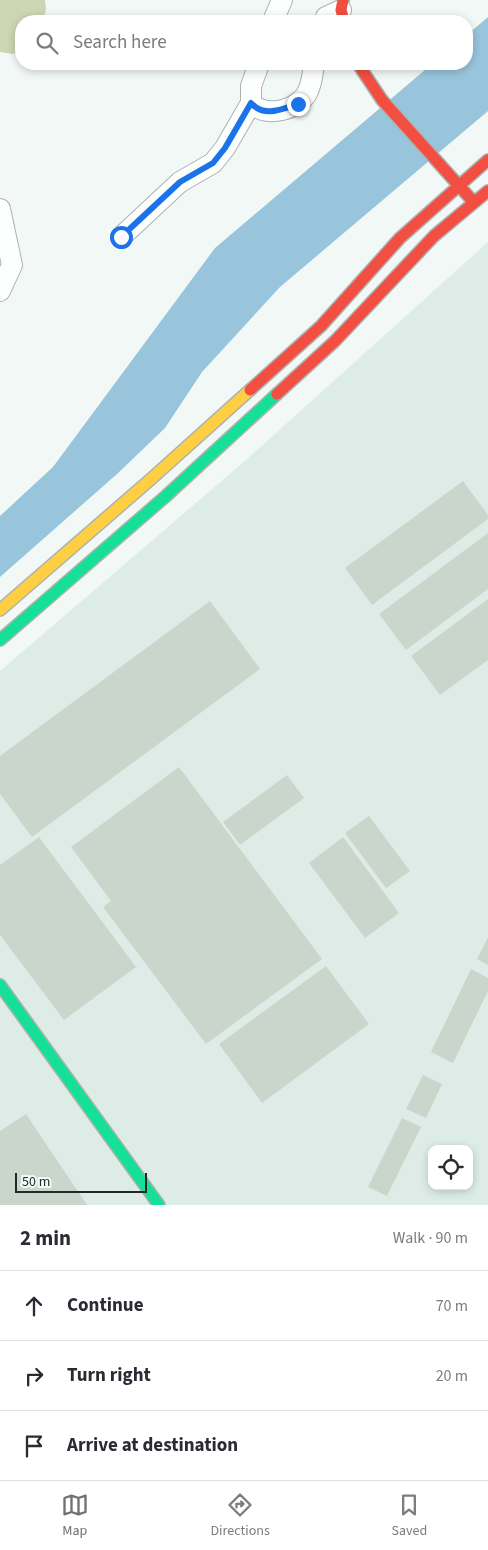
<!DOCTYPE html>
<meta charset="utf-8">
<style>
body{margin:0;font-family:"Source Sans 3",sans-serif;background:#f7f7f7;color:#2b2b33}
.controls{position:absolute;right:15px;bottom:15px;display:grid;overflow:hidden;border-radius:10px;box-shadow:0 2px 8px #0003}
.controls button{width:45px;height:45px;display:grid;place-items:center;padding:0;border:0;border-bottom:1px solid #e1e1e2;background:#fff;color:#2b2b33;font:25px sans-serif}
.scale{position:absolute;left:15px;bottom:12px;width:132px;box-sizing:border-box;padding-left:5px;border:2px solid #252827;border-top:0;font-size:14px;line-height:18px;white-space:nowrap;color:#252827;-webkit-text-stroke:4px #f0faf7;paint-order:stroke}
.stop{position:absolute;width:15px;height:15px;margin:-11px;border:4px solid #1a73e8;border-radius:50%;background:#fff}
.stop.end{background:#1a73e8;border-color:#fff;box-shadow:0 1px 5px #0008}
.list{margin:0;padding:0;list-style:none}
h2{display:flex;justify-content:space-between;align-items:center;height:65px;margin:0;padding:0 20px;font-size:21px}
h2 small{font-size:16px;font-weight:400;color:#7c7c81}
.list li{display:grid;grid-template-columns:32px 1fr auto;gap:15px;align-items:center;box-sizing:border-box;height:70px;padding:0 20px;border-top:1px solid #e1e1e2}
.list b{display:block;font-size:19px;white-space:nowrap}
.list em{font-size:16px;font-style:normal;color:#7c7c81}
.icon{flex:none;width:28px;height:28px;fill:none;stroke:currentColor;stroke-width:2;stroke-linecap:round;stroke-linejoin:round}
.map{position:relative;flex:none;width:488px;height:1205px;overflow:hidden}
.search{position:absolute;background:#fff;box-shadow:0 2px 8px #0003;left:15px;right:15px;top:15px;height:55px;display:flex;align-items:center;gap:12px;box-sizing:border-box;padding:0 18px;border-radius:20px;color:#7c7c81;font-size:19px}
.sheet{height:275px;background:#fff}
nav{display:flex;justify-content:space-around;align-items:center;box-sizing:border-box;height:70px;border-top:1px solid #e1e1e2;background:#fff;font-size:14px;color:#7c7c81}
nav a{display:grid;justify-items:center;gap:2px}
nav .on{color:#6d716f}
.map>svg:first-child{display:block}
.built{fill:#deece8;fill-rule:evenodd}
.forest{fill:#cdd5b3}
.water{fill:#98c4dc}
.building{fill:#cad6cc}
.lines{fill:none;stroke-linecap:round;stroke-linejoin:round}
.street-casing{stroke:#adb2b0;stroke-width:22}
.fast-casing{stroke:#adb2b0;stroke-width:14}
.slow-casing{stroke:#adb2b0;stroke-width:14}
.jam-casing{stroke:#adb2b0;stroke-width:14}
.street{stroke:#fdfefe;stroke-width:20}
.fast{stroke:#16e098;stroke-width:11}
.slow{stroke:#ffcf43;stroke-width:11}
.jam{stroke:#f24e42;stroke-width:11}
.route{stroke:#1a73e8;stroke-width:6}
</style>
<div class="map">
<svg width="488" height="1205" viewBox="0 0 488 1205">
<rect width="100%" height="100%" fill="#f2f8f6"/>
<path class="built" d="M488 242V1205H0V671L246 460ZM432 1149H469V1186H432Z"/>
<path class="forest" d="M0 0H45L46 9 43 21H21V51L13 54 0 52Z"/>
<path class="water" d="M488 17V111L280 287 202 372 165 428 117 474 0 577V516L53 467 215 248 432 64H467V35Z"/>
<path class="building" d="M463 481 488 515V519L372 605 345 568Z
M488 533V589L406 650 379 614Z
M488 599V660L440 695 411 656Z
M210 601 260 669 32 837 0 794V756Z
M179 767 322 959 206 1044 103 907 111 901 71 847Z
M287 775 304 798 240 845 223 822Z
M369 816 410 871 386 888 345 833Z
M39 837 136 967 64 1020 0 935V865Z
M343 837 399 913 365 938 309 863Z
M488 937V965L477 959Z
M326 966 369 1024 262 1103 219 1044Z
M471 969 488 978V991L453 1063 431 1052Z
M423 1075 442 1084 426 1118 406 1109Z
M26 1114 87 1205H0V1131Z
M402 1118 421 1127 387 1196 368 1187Z"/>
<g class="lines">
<defs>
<path id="street" d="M273 21 282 0
M325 21 326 17 341 10
M259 64 251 86V103C265 119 300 110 308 91 312 83 313 72 314 64
M0 209 12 265 0 291
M121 237 180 182 213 163 225 148 251 103"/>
<path id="fast" d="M0 640 166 496 277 394
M0 985 159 1205"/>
<path id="slow" d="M0 610 151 479 250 390"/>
<path id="jam" d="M343 0 341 10 344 21
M358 64 382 100 470 198
M250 390 321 326 400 238 488 160
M277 394 335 341 434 236 488 191"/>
</defs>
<use href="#street" class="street-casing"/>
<use href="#fast" class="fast-casing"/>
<use href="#slow" class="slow-casing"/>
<use href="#jam" class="jam-casing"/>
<use href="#street" class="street"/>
<use href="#fast" class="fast"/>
<use href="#slow" class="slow"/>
<use href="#jam" class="jam"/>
</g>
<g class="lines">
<path class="route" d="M121 237 180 182 213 163 225 148 251 103C264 118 282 109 298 104"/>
</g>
</svg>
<div class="controls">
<button><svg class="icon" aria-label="locate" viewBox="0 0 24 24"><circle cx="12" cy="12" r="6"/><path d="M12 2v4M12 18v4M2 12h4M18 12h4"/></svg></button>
</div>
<div class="scale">50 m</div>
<div class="stop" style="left:121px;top:237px"></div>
<div class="stop end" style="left:298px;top:104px"></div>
<div class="search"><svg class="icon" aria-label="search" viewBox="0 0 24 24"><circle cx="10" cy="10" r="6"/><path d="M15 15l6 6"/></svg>Search here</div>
</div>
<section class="sheet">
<h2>2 min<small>Walk · 90 m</small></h2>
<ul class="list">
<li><svg class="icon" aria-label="ahead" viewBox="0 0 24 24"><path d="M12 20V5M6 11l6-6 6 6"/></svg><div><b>Continue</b></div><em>70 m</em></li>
<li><svg class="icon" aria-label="right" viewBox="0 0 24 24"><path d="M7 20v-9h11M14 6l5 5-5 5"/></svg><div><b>Turn right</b></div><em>20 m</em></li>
<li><svg class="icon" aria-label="arrive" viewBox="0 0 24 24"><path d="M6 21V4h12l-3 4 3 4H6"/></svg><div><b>Arrive at destination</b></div></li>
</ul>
</section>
<nav>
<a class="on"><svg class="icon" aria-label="map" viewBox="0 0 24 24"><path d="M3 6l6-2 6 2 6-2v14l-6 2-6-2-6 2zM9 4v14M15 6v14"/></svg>Map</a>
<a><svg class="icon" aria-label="directions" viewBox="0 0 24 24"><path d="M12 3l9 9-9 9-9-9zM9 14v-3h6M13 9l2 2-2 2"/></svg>Directions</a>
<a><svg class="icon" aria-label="saved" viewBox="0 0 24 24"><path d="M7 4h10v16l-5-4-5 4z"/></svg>Saved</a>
</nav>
